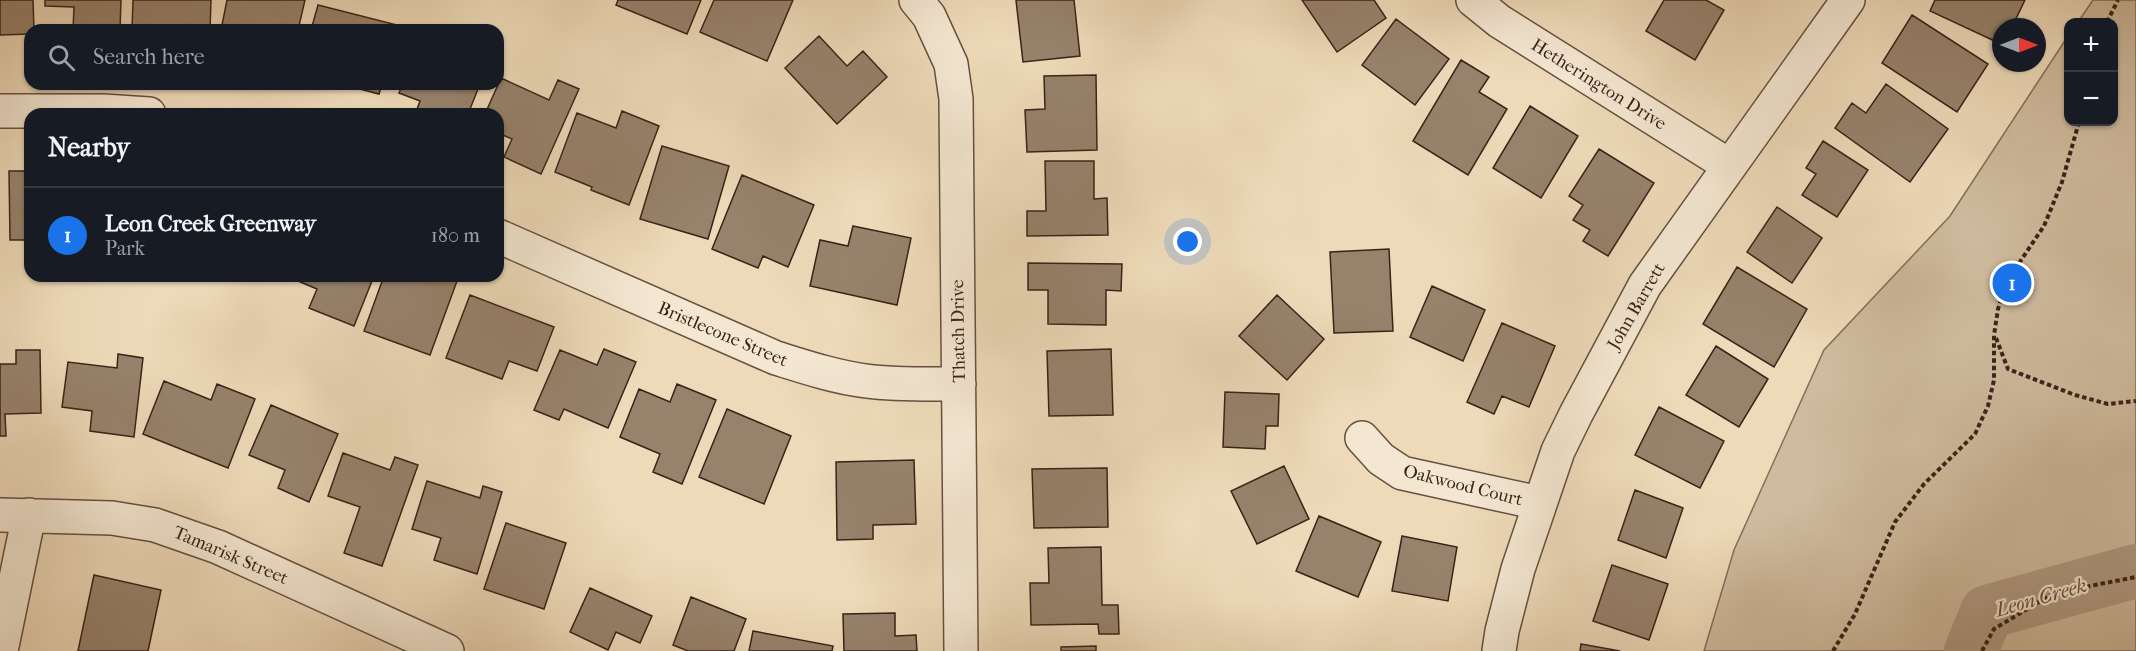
<!DOCTYPE html>
<meta charset="utf-8">
<style>
body{margin:0;font-family:"IM FELL French Canon",serif;background:#242831;color:#f1f3f6}
.controls{position:absolute;right:18px;top:18px;display:grid;overflow:hidden;border-radius:12px;box-shadow:0 2px 4px #0004}
.controls button{width:54px;height:54px;display:grid;place-items:center;padding:0;border:0;border-bottom:2px solid #363941;background:#171b24;color:#f1f3f6;font:30px sans-serif}
.compass{position:absolute;left:1992px;top:18px;width:54px;height:54px;border-radius:50%;background:#171b24;box-shadow:0 2px 4px #0004;rotate:90deg}
.you{position:absolute;left:1188px;top:242px;width:21px;height:21px;margin:-15px;border:4px solid #fff;border-radius:50%;background:#1a73e8;box-shadow:0 0 0 9px #1a73e833}
.badge{display:grid;place-items:center;width:39px;height:39px;border-radius:50%;background:#1a73e8;color:#fff;font-size:20px;font-weight:700}
.pin{position:absolute;translate:-50% -50%;border:3px solid #fff;box-shadow:0 2px 6px #0006}
.list{margin:0;padding:0;list-style:none}
h2{display:flex;justify-content:space-between;align-items:center;height:78px;margin:0;padding:0 24px;font-size:26px}
h2 small{font-size:20px;font-weight:400;color:#9ea1a6}
.list li{display:grid;grid-template-columns:39px 1fr auto;gap:18px;align-items:center;box-sizing:border-box;height:96px;padding:0 24px;border-top:2px solid #363941}
.list b{display:block;font-size:22px;white-space:nowrap}
.list p{margin:0;font-size:20px;white-space:nowrap;color:#9ea1a6}
.list em{font-size:20px;font-style:normal;color:#9ea1a6}
.icon{flex:none;width:33px;height:33px;fill:none;stroke:currentColor;stroke-width:2;stroke-linecap:round;stroke-linejoin:round}
.map{position:relative;flex:none;width:2136px;height:651px;overflow:hidden}
.search{position:absolute;background:#171b24;box-shadow:0 2px 4px #0004;left:24px;top:24px;width:480px;height:66px;display:flex;align-items:center;gap:15px;box-sizing:border-box;padding:0 21px;border-radius:18px;color:#9ea1a6;font-size:22px}
.panel{position:absolute;background:#171b24;box-shadow:0 2px 4px #0004;left:24px;top:108px;width:480px;height:174px;border-radius:18px}
.map>svg:first-child{display:block}
.green{fill:#cfbb9e;stroke:#846e5c;stroke-width:1.5}
.lines{fill:none;stroke-linecap:round;stroke-linejoin:round}
.river{stroke:#b09b83;stroke-width:54}
.building{fill:#97826c;stroke:#392219;stroke-width:1.5}
.street-casing{stroke:#665041;stroke-width:36}
.path{stroke:#392219;stroke-width:4;stroke-dasharray:4.5 3;stroke-linecap:butt}
.street{stroke:#f4e7d2;stroke-width:33}
.labels{text-anchor:middle;stroke-width:4.5;stroke-linejoin:round;paint-order:stroke}
.street-label{font-size:18px;fill:#392219;stroke:#f4e7d2}
.water-label{font-size:20px;font-style:italic;fill:#634c3e;stroke:#f4e7d2}
</style>
<div class="map">
<svg width="2136" height="651" viewBox="0 0 2136 651">
<rect width="100%" height="100%" fill="#eedab9"/>
<filter id="stains"><feTurbulence type="fractalNoise" baseFrequency=".00333" numOctaves="4"/><feColorMatrix values="0 0 0 0 .2 0 0 0 0 .09 0 0 0 0 .02 0 0 0 .5 -.17"/></filter>
<radialGradient id="worn" r=".72"><stop offset=".6" stop-color="#630" stop-opacity="0"/><stop offset="1" stop-color="#630" stop-opacity=".3"/></radialGradient>
<path class="green" d="M2093 0H2136V651H1704L1734 550 1824 350 1950 216 2068 36V122H2114V22H2078Z"/>
<g class="lines">
<path class="river" d="M1971 651 1987 612 2136 571"/>
</g>
<path class="building" d="M0 0H33L34 30H30V34L0 35Z
M45 0H121L120 30H73L74 7 45 6Z
M133 0H211L210 30H132Z
M227 0H305L298 30H221Z
M618 0H701L687 34 616 5Z
M714 0H793L767 61 700 32Z
M1016 0H1074L1080 56 1023 62Z
M1302 0H1374L1386 18 1337 52Z
M1664 0H1706L1724 10 1695 60 1646 31Z
M1935 0H2025L2012 27H2001V44L1930 11Z
M318 5 397 25 396 30H311Z
M1912 15 1988 64 1957 112 1882 63Z
M1396 19 1449 59 1415 105 1362 65Z
M819 36 847 66 863 51 887 77 837 124 785 68Z
M1461 60 1489 77 1479 92 1507 109 1468 175 1413 141Z
M1096 75 1097 150 1027 152 1025 110 1045 109 1044 76Z
M501 78 549 100 558 80 579 89 541 174 504 157 512 139 498 133V114H485Z
M341 84H382L379 94Z
M403 84H480L468 114H420L416 112 420 101 399 93Z
M1886 84 1948 129 1910 182 1835 128 1852 103 1866 113Z
M1530 106 1578 136 1541 198 1493 168Z
M622 111 659 126 629 205 591 190 592 187 555 172 577 113 616 128Z
M1823 141 1868 170 1837 217 1802 195 1816 174 1806 168Z
M662 146 729 166 708 239 640 219Z
M1599 149 1654 183 1608 256 1583 241 1590 230 1573 220 1583 205 1569 196Z
M1045 161H1094V199L1107 198 1108 235 1027 236V211H1046Z
M9 171H30V240H10Z
M742 175 814 205 788 267 763 256 758 268 712 249Z
M1777 207 1822 238 1792 283 1747 252Z
M853 226 911 238 897 305 810 286 820 240 848 246Z
M1389 249 1393 331 1334 333 1330 252Z
M1028 263 1122 264 1121 291 1106 290V325L1048 324V290H1028Z
M1737 267 1807 309 1774 367 1703 324Z
M292 276H374L354 326 309 308 317 289 291 278Z
M384 276H444L457 281 430 355 364 331Z
M1432 286 1485 310 1463 361 1410 337Z
M470 295 554 327 537 371 509 361 502 379 446 358Z
M1277 295 1324 339 1287 380 1239 336Z
M1502 323 1555 346 1529 407 1502 396 1494 414 1467 402Z
M1716 346 1768 379 1739 427 1686 395Z
M604 349 636 362 608 428 564 409 559 420 534 410 560 350 597 365Z
M1111 349 1113 415 1049 416 1047 351Z
M16 350H40L41 413 5 414 6 436H0V364H16Z
M118 354 143 358 134 437 90 431 92 411 62 407 68 362 117 368Z
M164 381 211 400 217 384 255 399 228 468 143 434Z
M677 384 716 400 682 484 653 472 660 454 620 437 639 389 670 402Z
M1225 392 1279 394 1278 426H1266L1265 449 1223 447Z
M271 405 338 434 309 502 278 488 285 470 249 455Z
M1659 407 1724 441 1700 488 1635 455Z
M727 409 791 436 764 504 699 477Z
M343 453 390 470 395 457 418 465 382 566 344 553 360 507 328 496Z
M914 460 916 524 873 525V539L837 540 836 462Z
M1284 466 1309 519 1257 544 1231 491Z
M1107 468 1108 527 1034 528 1032 469Z
M427 481 480 498 483 486 502 492 477 574 434 560 441 538 412 529Z
M1635 490 1683 508 1666 558 1618 540Z
M1319 516 1381 542 1358 597 1296 571Z
M506 523 566 543 544 609 484 589Z
M1402 536 1457 547 1448 601 1392 591Z
M1101 547 1102 605H1118L1119 634H1099L1098 624 1031 625 1030 583H1049L1048 548Z
M1612 565 1668 584 1649 640 1593 621Z
M94 575 161 590 148 651H78Z
M590 588 652 616 640 643 616 632 608 650 570 632Z
M691 597 746 619 734 651H688L673 645Z
M895 613V636L916 635 917 651H844L843 614Z
M753 631 833 646 832 651H749Z
M1581 644 1620 651H1580Z
M1096 646V651H1061V647Z"/>
<g class="lines">
<defs>
<path id="street" d="M916 0 929 16 951 64 956 99 961 651
M1473 0 1499 21 1728 165
M0 111H103L149 114
M498 236 776 358C805 367 835 377 866 381 897 385 928 384 959 384
M1362 438 1381 459 1402 473 1539 503
M0 515 112 518 155 525 218 547 447 651
M1 651 29 515
M1499 651 1502 631 1518 569 1558 451 1576 414 1645 285 1848 0"/>
</defs>
<use href="#street" class="street-casing"/>
<path class="path" d="M2107 22 2118 0
M1996 338 2008 369 2075 395 2108 404 2136 401
M1833 651 1855 614 1895 522 1924 484 1975 434 1988 406 1994 380V335L1998 309 2007 281 2044 226 2062 182 2079 122
M1982 651 1994 629 2054 593 2136 577"/>
<use href="#street" class="street"/>
</g>
<g class="labels">
<g class="street-label">
<text transform="translate(1599 84) rotate(32)" y="6">Hetherington Drive</text>
<text transform="translate(1636 306) rotate(-60)" y="6">John Barrett</text>
<text transform="translate(958 331) rotate(-91)" y="6">Thatch Drive</text>
<text transform="translate(723 334) rotate(23)" y="6">Bristlecone Street</text>
<text transform="translate(1463 485) rotate(14)" y="6">Oakwood Court</text>
<text transform="translate(231 555) rotate(23)" y="6">Tamarisk Street</text>
</g>
<g class="water-label">
<text transform="translate(2041 597) rotate(-16)" y="7">Leon Creek</text>
</g>
</g>
<rect width="100%" height="100%" filter="url(#stains)"/>
<rect width="100%" height="100%" fill="url(#worn)"/>
</svg>
<div class="controls">
<button>+</button>
<button>−</button>
</div>
<svg class="compass" viewBox="-18 -18 36 36"><path d="M0-13l5 13h-10z" fill="#e53935"/><path d="M0 13l5-13h-10z" fill="#9ea1a6"/></svg>
<div class="you"></div>
<div class="pin badge" style="left:2012px;top:283px">1</div>
<div class="search"><svg class="icon" aria-label="search" viewBox="0 0 24 24"><circle cx="10" cy="10" r="6"/><path d="M15 15l6 6"/></svg>Search here</div>
<section class="panel">
<h2>Nearby<small></small></h2>
<ul class="list">
<li><span class="badge">1</span><div><b>Leon Creek Greenway</b><p>Park</p></div><em>180 m</em></li>
</ul>
</section>
</div>
